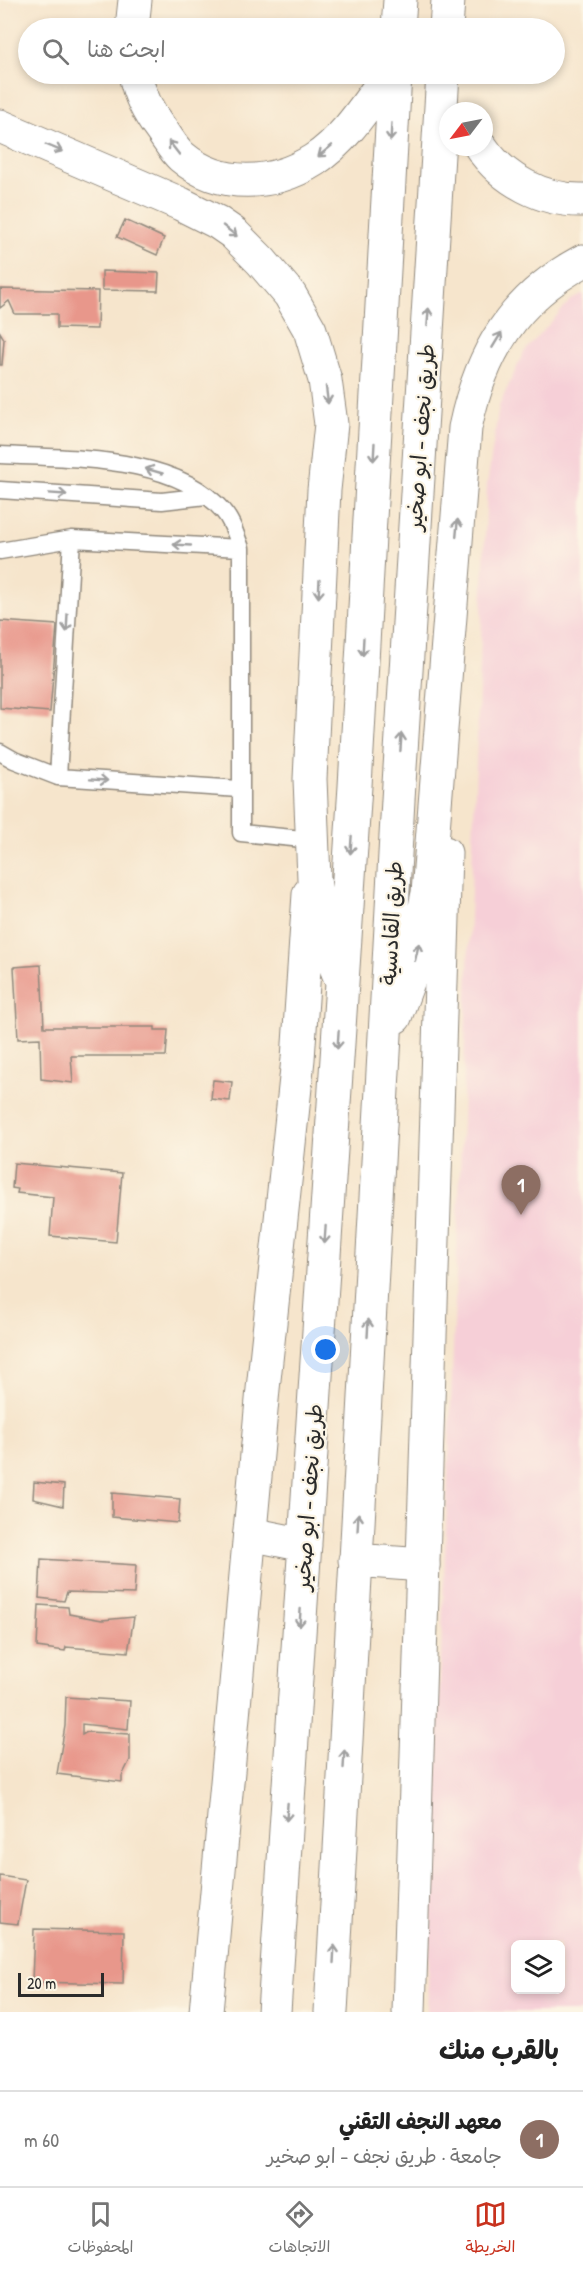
<!DOCTYPE html>
<html lang="ar">
<meta charset="utf-8">
<style>
body{margin:0;font-family:"Patrick Hand","Playpen Sans Arabic",sans-serif;background:#f2f2f2;color:#222;direction:rtl}
.controls{position:absolute;right:18px;bottom:18px;display:grid;overflow:hidden;border-radius:9px;box-shadow:0 3px 9px #0003}
.controls button{width:54px;height:54px;display:grid;place-items:center;padding:0;border:0;border-bottom:2px solid #e0e0e0;background:#fff;color:#222;font:30px sans-serif}
.compass{position:absolute;left:439px;top:102px;width:54px;height:54px;border-radius:50%;background:#fff;box-shadow:0 3px 9px #0003;rotate:238deg}
.scale{position:absolute;left:18px;bottom:15px;width:86px;box-sizing:border-box;padding-left:6px;border:3px solid #2b2b2b;border-top:0;font-size:16px;line-height:21px;white-space:nowrap;color:#2b2b2b;-webkit-text-stroke:4px #fcf5e5;paint-order:stroke}
.you{position:absolute;left:326px;top:1350px;width:21px;height:21px;margin:-15px;border:4px solid #fff;border-radius:50%;background:#1a73e8;box-shadow:0 0 0 9px #1a73e833}
.badge{display:grid;place-items:center;width:39px;height:39px;border-radius:50%;background:#c8321e;color:#fff;font-size:20px;font-weight:700}
.pin{position:absolute;translate:-50% -50px;filter:drop-shadow(0 2px 3px #0008)}
.pin::after{content:'';position:absolute;top:32px;width:21px;height:18px;background:inherit;clip-path:polygon(0 0,100% 0,50% 100%)}
.list{margin:0;padding:0;list-style:none}
h2{display:flex;justify-content:space-between;align-items:center;height:78px;margin:0;padding:0 24px;font-size:26px}
h2 small{font-size:20px;font-weight:400;color:#767676}
.list li{display:grid;grid-template-columns:39px 1fr auto;gap:18px;align-items:center;box-sizing:border-box;height:96px;padding:0 24px;border-top:2px solid #e0e0e0}
.list b{display:block;font-size:22px;white-space:nowrap}
.list p{margin:0;font-size:20px;white-space:nowrap;color:#767676}
.list em{font-size:20px;font-style:normal;color:#767676}
.icon{flex:none;width:33px;height:33px;fill:none;stroke:currentColor;stroke-width:2;stroke-linecap:round;stroke-linejoin:round}
.map{position:relative;flex:none;width:583px;height:2012px;overflow:hidden;direction:ltr}
.search{position:absolute;background:#fff;box-shadow:0 3px 9px #0003;left:18px;right:18px;top:18px;height:66px;display:flex;align-items:center;gap:15px;box-sizing:border-box;padding:0 21px;border-radius:33px;color:#767676;font-size:22px}
.sheet{height:174px;background:#fff}
nav{display:flex;justify-content:space-around;align-items:center;box-sizing:border-box;height:84px;border-top:2px solid #e0e0e0;background:#fff;font-size:16px;color:#767676}
nav a{display:grid;justify-items:center;gap:3px}
nav .on{color:#c8321e}
.map>svg:first-child{display:block}
.built{fill:#f6cfd7;fill-rule:evenodd}
.building{fill:#e8978b}
.lines{fill:none;stroke-linecap:round;stroke-linejoin:round}
.service-casing{stroke:#90887c;stroke-width:19}
.secondary-casing{stroke:#90887c;stroke-width:35}
.trunk-casing{stroke:#90887c;stroke-width:35}
.service{stroke:#fff;stroke-width:16}
.secondary{stroke:#fff;stroke-width:33}
.trunk{stroke:#fff;stroke-width:33}
.oneway{stroke:#a0a0a0}
.labels{text-anchor:middle;stroke-width:4.5;stroke-linejoin:round;paint-order:stroke}
.street-label{font-size:22px;fill:#2b2b2b;stroke:#fcf5e5}
</style>
<div class="map">
<svg width="583" height="2012" viewBox="0 0 583 2012">
<rect width="100%" height="100%" fill="#fcf5e5"/>
<filter id="ink" filterUnits="userSpaceOnUse"><feTurbulence type="fractalNoise" baseFrequency=".0167" numOctaves="2"/><feDisplacementMap in="SourceGraphic" scale="12" xChannelSelector="R" yChannelSelector="G"/><feConvolveMatrix kernelMatrix="1 2 1 2 8 2 1 2 1" color-interpolation-filters="sRGB"/></filter>
<filter id="wash" filterUnits="userSpaceOnUse"><feTurbulence type="fractalNoise" baseFrequency=".008" numOctaves="4" result="noise"/><feDisplacementMap in="SourceGraphic" scale="24" xChannelSelector="R" yChannelSelector="G"/><feGaussianBlur stdDeviation="1.35" result="paint"/><feColorMatrix in="noise" values="0 0 0 0 0 0 0 0 0 0 0 0 0 0 0 0 0 1.4 0 .05"/><feComposite in="paint" operator="in"/></filter>
<g filter="url(#wash)">
<rect width="100%" height="100%" fill="#f6e5cc"/>
<path class="built" d="M583 294V2012H427L487 485 499 406 524 352 571 300ZM516 1944H560V1990H516Z"/>
<g id="blocks">
<path class="building" d="M125 220 164 238 157 255 117 237Z
M102 271 159 273 158 291 102 290Z
M0 289 98 291 97 329 57 328V314H15L9 301 0 308Z
M0 332 4 339 2 365H0Z
M0 621 57 625 50 712 0 708Z
M41 965 44 1027H155V1030H168L166 1056H71L73 1083 41 1079 40 1038 18 1039 14 967Z
M213 1080 232 1082 230 1101 211 1099Z
M14 1163 122 1173 116 1242 50 1236 53 1197 17 1193 18 1189 12 1188Z
M34 1482 64 1485 63 1506 33 1499Z
M112 1493 180 1499 178 1523 112 1517Z
M41 1559 136 1565 134 1594 67 1592 64 1601 39 1598Z
M39 1605 68 1607 69 1614 102 1620 134 1617 128 1652 66 1647 65 1651 37 1647Z
M66 1697 130 1701 128 1729 82 1724V1735L87 1732 130 1734V1760L122 1776V1782L57 1774 65 1726Z
M0 1876 26 1880 18 1924 0 1922Z
M34 1929 124 1931 123 1984 32 1982Z"/>
</g>
</g>
<g filter="url(#ink)">
<use href="#blocks" fill-opacity="0" stroke="#90887c" stroke-width="1.5"/>
<g class="lines">
<defs>
<path id="service" d="M0 455C68 459 175 454 223 511 232 521 236 535 241 548V833L313 840
M0 490 162 501 206 496
M0 551 72 539
M0 752 14 760 58 777
M239 789 58 777 72 539 241 548"/>
<path id="secondary" d="M206 2012 263 1389 298 1059 309 894
M409 2012 445 853"/>
<path id="trunk" d="M132 28 135 0
M398 28 400 0
M446 28 448 0
M135 74C139 95 149 114 162 131 168 139 174 150 182 157 220 189 273 186 314 160 346 139 367 104 389 74
M0 126 181 204 217 222 233 233 261 261 290 295 310 330 325 380 331 424 324 490 310 779 314 879 321 931 340 977
M481 147C503 180 543 201 583 200
M395 1017 412 971 428 893 465 428C481 352 514 298 583 261
M250 1534 305 1545
M355 1560 423 1565
M274 2012 355 786 395 74
M331 2012 398 800 443 74"/>
</defs>
<use href="#service" class="service-casing"/>
<use href="#secondary" class="secondary-casing"/>
<use href="#trunk" class="trunk-casing"/>
<use href="#service" class="service"/>
<use href="#secondary" class="secondary"/>
<use href="#trunk" class="trunk"/>
</g>
<defs><path id="oneway-shaft" d="M-6 0H5M1.5-3L5.5 0L1.5 3" fill="none" stroke-width="1.6" stroke-linecap="round" stroke-linejoin="round" transform="scale(1.5)"/></defs>
<g class="oneway">
<use href="#oneway-shaft" transform="translate(391 132) rotate(93)"/>
<use href="#oneway-shaft" transform="translate(54 148) rotate(23)"/>
<use href="#oneway-shaft" transform="translate(174 148) rotate(-128)"/>
<use href="#oneway-shaft" transform="translate(325 151) rotate(141)"/>
<use href="#oneway-shaft" transform="translate(230 231) rotate(38)"/>
<use href="#oneway-shaft" transform="translate(428 317) rotate(-86)"/>
<use href="#oneway-shaft" transform="translate(497 340) rotate(-59)"/>
<use href="#oneway-shaft" transform="translate(327 395) rotate(83)"/>
<use href="#oneway-shaft" transform="translate(374 452) rotate(93)"/>
<use href="#oneway-shaft" transform="translate(154 471) rotate(-164)"/>
<use href="#oneway-shaft" transform="translate(58 494) rotate(4)"/>
<use href="#oneway-shaft" transform="translate(457 528) rotate(-85)"/>
<use href="#oneway-shaft" transform="translate(182 545) rotate(-177)"/>
<use href="#oneway-shaft" transform="translate(319 589) rotate(93)"/>
<use href="#oneway-shaft" transform="translate(67 623) rotate(93)"/>
<use href="#oneway-shaft" transform="translate(363 647) rotate(93)"/>
<use href="#oneway-shaft" transform="translate(401 742) rotate(-86)"/>
<use href="#oneway-shaft" transform="translate(99 780) rotate(4)"/>
<use href="#oneway-shaft" transform="translate(351 845) rotate(94)"/>
<use href="#oneway-shaft" transform="translate(417 952) rotate(-77)"/>
<use href="#oneway-shaft" transform="translate(338 1040) rotate(94)"/>
<use href="#oneway-shaft" transform="translate(325 1235) rotate(94)"/>
<use href="#oneway-shaft" transform="translate(368 1328) rotate(-87)"/>
<use href="#oneway-shaft" transform="translate(358 1522) rotate(-87)"/>
<use href="#oneway-shaft" transform="translate(300 1618) rotate(94)"/>
<use href="#oneway-shaft" transform="translate(344 1759) rotate(-87)"/>
<use href="#oneway-shaft" transform="translate(287 1812) rotate(94)"/>
<use href="#oneway-shaft" transform="translate(334 1954) rotate(-87)"/>
</g>
</g>
<g class="labels">
<g class="street-label">
<text transform="translate(420 437) rotate(-86)" y="8">طريق نجف - ابو صخير</text>
<text transform="translate(391 923) rotate(-87)" y="8">طريق القادسية</text>
<text transform="translate(308 1497) rotate(-86)" y="8">طريق نجف - ابو صخير</text>
</g>
</g>
</svg>
<div class="controls">
<button><svg class="icon" aria-label="layers" viewBox="0 0 24 24"><path d="M12 4l9 5-9 5-9-5zM3 14l9 5 9-5"/></svg></button>
</div>
<svg class="compass" viewBox="-18 -18 36 36"><path d="M0-13l5 13h-10z" fill="#e53935"/><path d="M0 13l5-13h-10z" fill="#767676"/></svg>
<div class="scale">20 m</div>
<div class="you"></div>
<div class="pin badge" style="left:521px;top:1215px;background:#8d6e63">1</div>
<div class="search"><svg class="icon" aria-label="search" viewBox="0 0 24 24"><circle cx="10" cy="10" r="6"/><path d="M15 15l6 6"/></svg>ابحث هنا</div>
</div>
<section class="sheet">
<h2>بالقرب منك<small></small></h2>
<ul class="list">
<li><span class="badge" style="background:#8d6e63">1</span><div><b>معهد النجف التقني</b><p>جامعة · طريق نجف - ابو صخير</p></div><em>60 m</em></li>
</ul>
</section>
<nav>
<a class="on"><svg class="icon" aria-label="map" viewBox="0 0 24 24"><path d="M3 6l6-2 6 2 6-2v14l-6 2-6-2-6 2zM9 4v14M15 6v14"/></svg>الخريطة</a>
<a><svg class="icon" aria-label="directions" viewBox="0 0 24 24"><path d="M12 3l9 9-9 9-9-9zM9 14v-3h6M13 9l2 2-2 2"/></svg>الاتجاهات</a>
<a><svg class="icon" aria-label="saved" viewBox="0 0 24 24"><path d="M7 4h10v16l-5-4-5 4z"/></svg>المحفوظات</a>
</nav>
